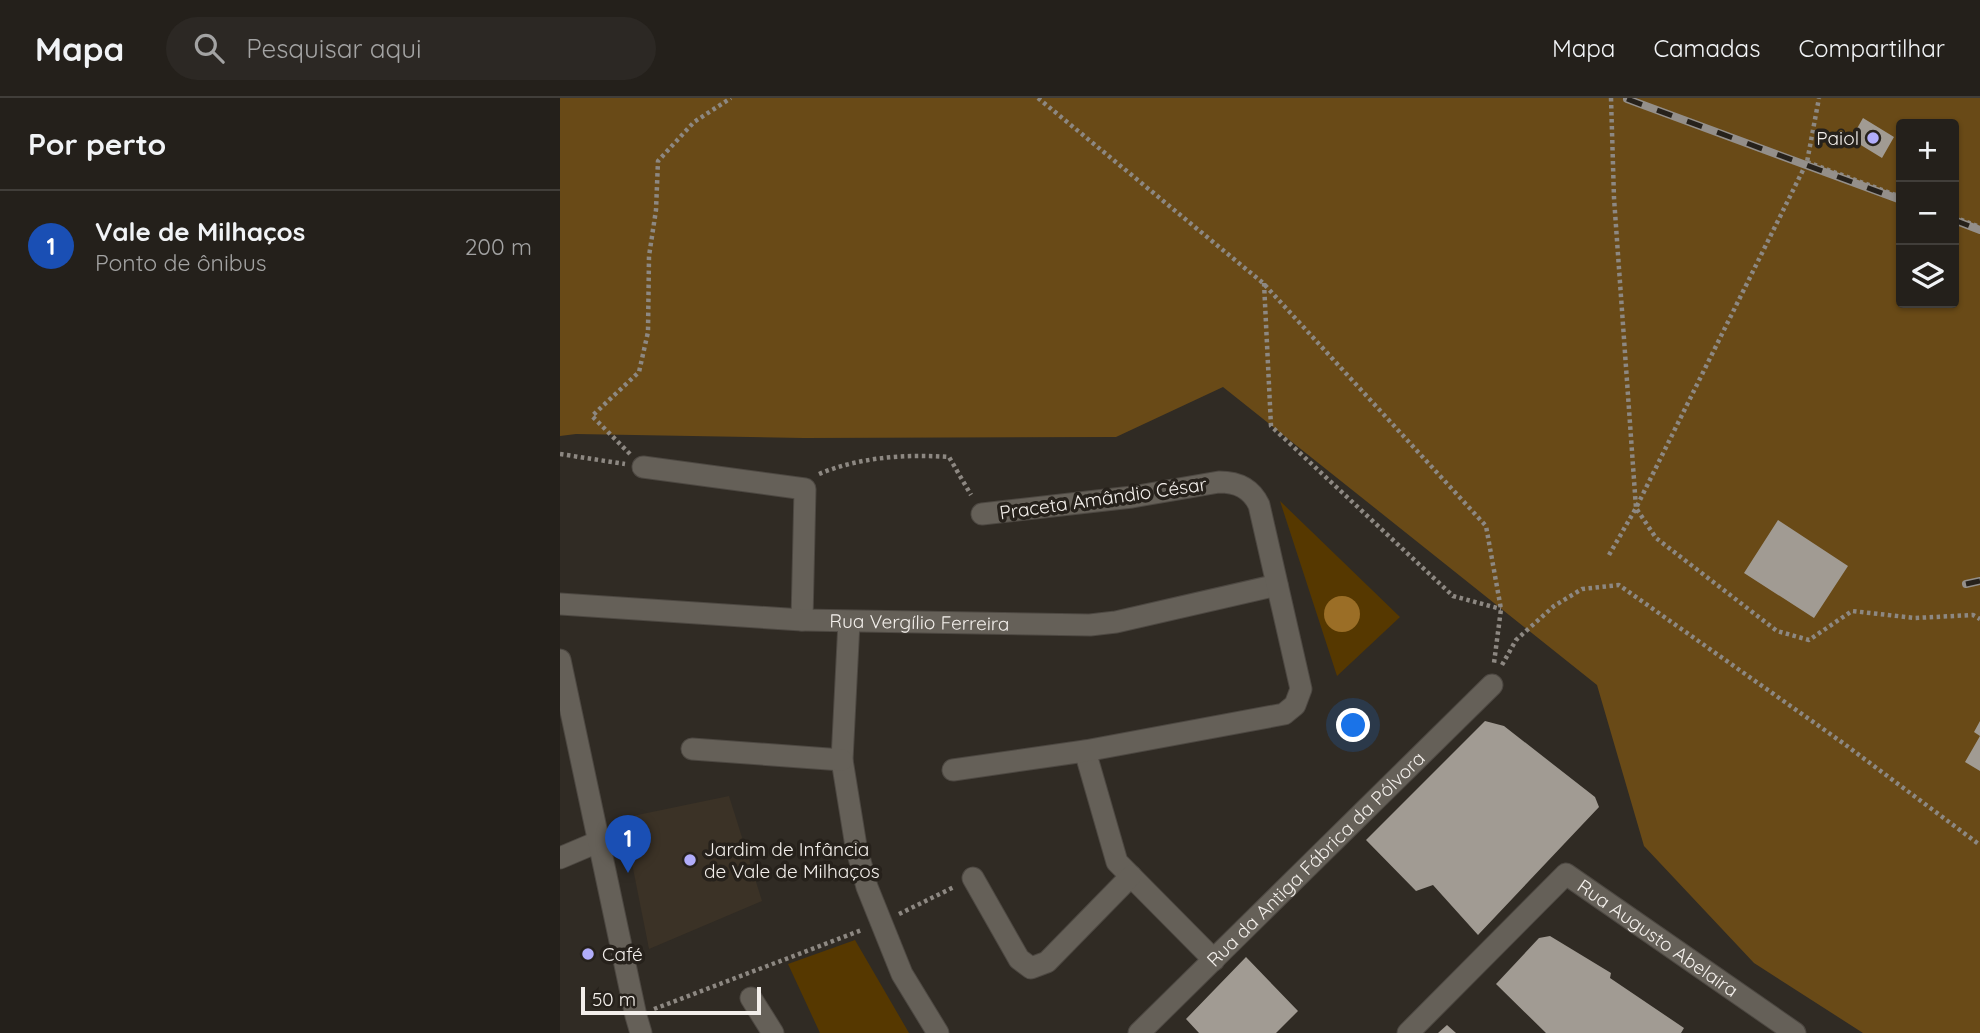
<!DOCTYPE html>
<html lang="pt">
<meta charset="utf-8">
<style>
body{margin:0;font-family:Quicksand,sans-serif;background:#2c2824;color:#f1f3f6}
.controls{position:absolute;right:21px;top:21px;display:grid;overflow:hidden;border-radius:7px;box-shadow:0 2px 5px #0004}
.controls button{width:63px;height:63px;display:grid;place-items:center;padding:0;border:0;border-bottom:2px solid #413e3a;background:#24201b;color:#f1f3f6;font:35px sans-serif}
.scale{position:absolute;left:21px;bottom:18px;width:180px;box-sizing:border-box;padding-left:7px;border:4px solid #f3efeb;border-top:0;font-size:19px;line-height:24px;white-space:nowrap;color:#f3efeb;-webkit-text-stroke:5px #26211b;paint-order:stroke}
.you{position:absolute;left:794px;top:628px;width:24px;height:24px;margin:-18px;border:5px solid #fff;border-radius:50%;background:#1a73e8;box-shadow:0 0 0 10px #1a73e833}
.badge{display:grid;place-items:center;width:46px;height:46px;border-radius:50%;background:#b1adfa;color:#fff;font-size:23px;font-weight:700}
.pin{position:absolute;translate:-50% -58px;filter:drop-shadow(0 2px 4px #0008)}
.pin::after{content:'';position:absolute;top:37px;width:24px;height:21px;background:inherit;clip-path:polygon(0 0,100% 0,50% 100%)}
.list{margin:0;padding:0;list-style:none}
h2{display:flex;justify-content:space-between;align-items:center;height:91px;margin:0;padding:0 28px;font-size:30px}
h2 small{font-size:23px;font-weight:400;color:#a3a3a3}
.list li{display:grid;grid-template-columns:46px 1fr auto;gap:21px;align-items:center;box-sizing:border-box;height:112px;padding:0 28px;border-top:2px solid #413e3a}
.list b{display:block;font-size:26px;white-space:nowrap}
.list p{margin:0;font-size:23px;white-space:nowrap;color:#a3a3a3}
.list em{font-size:23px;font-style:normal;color:#a3a3a3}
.icon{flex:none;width:38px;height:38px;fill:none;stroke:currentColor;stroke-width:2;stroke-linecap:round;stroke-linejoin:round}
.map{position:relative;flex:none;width:1420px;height:935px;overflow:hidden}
header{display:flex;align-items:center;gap:42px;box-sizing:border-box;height:98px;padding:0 35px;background:#24201b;border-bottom:2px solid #413e3a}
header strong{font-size:33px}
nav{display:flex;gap:38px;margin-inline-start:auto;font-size:24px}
.search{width:490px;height:63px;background:#2c2824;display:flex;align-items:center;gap:18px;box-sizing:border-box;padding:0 24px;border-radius:38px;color:#a3a3a3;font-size:26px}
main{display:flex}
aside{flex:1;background:#24201b}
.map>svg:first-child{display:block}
.built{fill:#3b3226}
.green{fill:#563800}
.forest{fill:#694a17;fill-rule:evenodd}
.water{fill:#9b6e26}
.building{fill:#a19b93}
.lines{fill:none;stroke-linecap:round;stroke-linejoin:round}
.street-casing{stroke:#4d4842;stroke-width:23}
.secondary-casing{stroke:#4d4842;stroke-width:23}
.path{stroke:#8d8882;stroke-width:4.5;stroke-dasharray:3.5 3.5;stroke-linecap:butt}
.street{stroke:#656058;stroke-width:21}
.secondary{stroke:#656058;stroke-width:21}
.rail-casing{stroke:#948f8a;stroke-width:8}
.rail{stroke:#26211b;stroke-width:5;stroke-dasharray:16;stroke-linecap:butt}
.poi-dot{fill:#b1adfa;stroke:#26211b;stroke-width:2.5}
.labels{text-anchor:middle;stroke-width:7;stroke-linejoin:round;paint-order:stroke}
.poi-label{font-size:19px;fill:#f3efeb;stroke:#26211b;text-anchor:start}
.street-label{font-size:19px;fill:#f3efeb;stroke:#26211b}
</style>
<header>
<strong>Mapa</strong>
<div class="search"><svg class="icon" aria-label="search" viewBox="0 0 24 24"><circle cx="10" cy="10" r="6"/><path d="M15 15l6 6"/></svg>Pesquisar aqui</div>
<nav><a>Mapa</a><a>Camadas</a><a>Compartilhar</a></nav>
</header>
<main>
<aside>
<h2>Por perto<small></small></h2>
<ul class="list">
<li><span class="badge" style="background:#1a4fb4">1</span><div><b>Vale de Milhaços</b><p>Ponto de ônibus</p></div><em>200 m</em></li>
</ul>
</aside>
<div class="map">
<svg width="1420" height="935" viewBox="0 0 1420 935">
<rect width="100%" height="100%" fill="#302b24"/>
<path class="built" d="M169 698 202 803 89 851 63 720Z"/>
<path class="green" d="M720 403 840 519 777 578Z
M295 842 349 935H260L228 866Z"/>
<path class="forest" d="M0 0H1420V935H1303L1194 865 1084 748 1037 587 663 289 556 339 244 340 16 336 0 338ZM1341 26H1394V205H1341Z"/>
<path class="water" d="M764 516a18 18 0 1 1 36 0a18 18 0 1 1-36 0Z"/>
<path class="building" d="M1303 20 1334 39 1322 60 1291 41Z
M1218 422 1288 468 1254 520 1184 475Z
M925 623 944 628 1035 699 1039 709 918 837 873 787 856 793 806 742Z
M1420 623V638L1414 634Z
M1420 638V673L1405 664Z
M990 838 1051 875 1050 880 1124 930 1121 935H986L936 886 979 840Z
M686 859 738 913 716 935H639L626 921Z
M887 927 896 935H878Z"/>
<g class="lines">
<defs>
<g id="street">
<path d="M83 369 245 391 242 522"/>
<path id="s1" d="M0 506 242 522 530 527 556 524 717 487"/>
<path d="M289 524 282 662 296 748 307 789 342 876 378 935"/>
<path d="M132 651 282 662"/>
<path d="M525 653 557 764 654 862"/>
<path d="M393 672 525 653 724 616 735 607 741 591 699 407C691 390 677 384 659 384L572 399 422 416"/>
<path d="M0 760 40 743"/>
<path d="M413 780 459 861 471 870 487 864 571 778"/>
<path d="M191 900 213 935"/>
<path id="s2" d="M579 935 932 587"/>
<path id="s3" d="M848 935 1006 776 1235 935"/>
</g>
<path id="secondary" d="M0 562 76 918 81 935"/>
</defs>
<use href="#street" class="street-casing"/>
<use href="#secondary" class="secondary-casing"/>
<path class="path" d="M478 0 703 185 926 428 941 511 934 565
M1051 0 1054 100 1076 410 1247 64 1259 0
M1247 64 1341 99
M1394 119 1420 129
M704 185 711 328 893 498 941 511
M0 356 65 366
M70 356 32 318 79 274 88 234 89 158 96 112 98 63 134 24 171 0
M259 376C299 359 346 356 389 359L411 397
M1049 457 1076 410 1096 440 1217 533 1249 542 1292 513 1355 520 1413 517 1420 521
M942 567 956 542 994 508 1022 491 1059 487 1283 645 1420 747
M339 816 394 789
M94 911 302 832"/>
<use href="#street" class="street"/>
<use href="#secondary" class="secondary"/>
<defs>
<path id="rail" d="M1067 1 1341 102
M1394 122 1420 132
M1406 486 1420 483"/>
</defs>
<use href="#rail" class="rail-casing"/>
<use href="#rail" class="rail"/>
</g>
<g class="poi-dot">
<circle cx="1313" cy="40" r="7"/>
<circle cx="130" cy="762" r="7"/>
<circle cx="28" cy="856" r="7"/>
</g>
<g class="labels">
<g class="poi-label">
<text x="1299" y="47" text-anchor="end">Paiol</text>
<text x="144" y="758">Jardim de Infância<tspan x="144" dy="22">de Vale de Milhaços</tspan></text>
<text x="42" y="863">Café</text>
</g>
<g class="street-label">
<text transform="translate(543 400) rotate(-8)" y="7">Praceta Amândio César</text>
<text dy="7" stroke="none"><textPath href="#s1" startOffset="360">Rua Vergílio Ferreira</textPath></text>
<text dy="7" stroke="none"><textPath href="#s2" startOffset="248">Rua da Antiga Fábrica da Pólvora</textPath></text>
<text dy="7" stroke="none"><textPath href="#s3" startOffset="336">Rua Augusto Abelaira</textPath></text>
</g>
</g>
</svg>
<div class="controls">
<button>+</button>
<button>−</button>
<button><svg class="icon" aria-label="layers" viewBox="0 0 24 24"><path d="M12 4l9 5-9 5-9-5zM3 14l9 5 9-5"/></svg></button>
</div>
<div class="scale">50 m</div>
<div class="you"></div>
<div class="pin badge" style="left:68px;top:775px;background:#1a4fb4">1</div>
</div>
</main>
